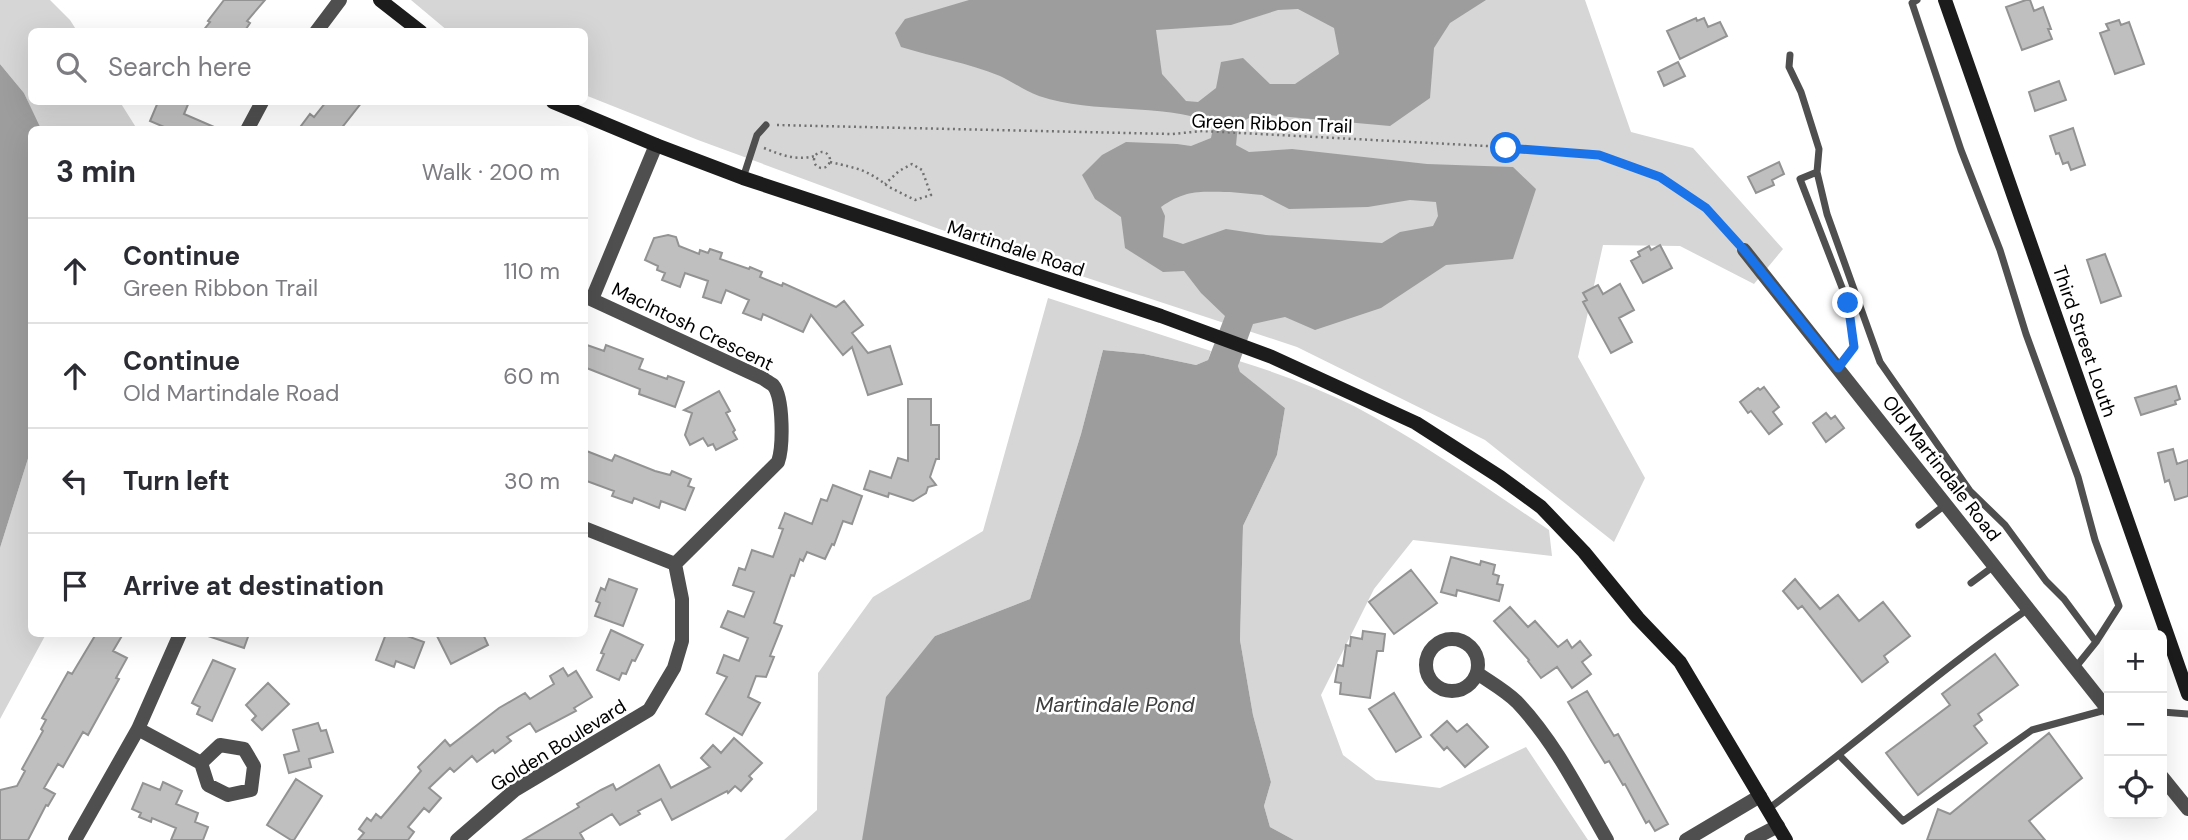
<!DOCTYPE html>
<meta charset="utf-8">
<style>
body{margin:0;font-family:"DM Sans",sans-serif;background:#f7f7f7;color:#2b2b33}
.controls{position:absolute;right:21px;bottom:21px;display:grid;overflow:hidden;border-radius:10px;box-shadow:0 7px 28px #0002}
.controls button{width:63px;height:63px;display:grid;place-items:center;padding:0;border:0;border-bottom:2px solid #e1e1e2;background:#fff;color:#2b2b33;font:35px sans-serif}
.stop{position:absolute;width:21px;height:21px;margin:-16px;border:5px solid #1a73e8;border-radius:50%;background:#fff}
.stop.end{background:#1a73e8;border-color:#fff;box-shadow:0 2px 7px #0008}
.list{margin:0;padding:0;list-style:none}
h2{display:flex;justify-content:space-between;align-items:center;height:91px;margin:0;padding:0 28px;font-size:30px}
h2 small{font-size:23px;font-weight:400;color:#7c7c81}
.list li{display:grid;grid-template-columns:46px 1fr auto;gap:21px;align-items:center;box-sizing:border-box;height:105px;padding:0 28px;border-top:2px solid #e1e1e2}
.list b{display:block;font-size:26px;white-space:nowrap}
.list p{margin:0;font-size:23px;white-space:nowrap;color:#7c7c81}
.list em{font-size:23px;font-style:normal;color:#7c7c81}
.icon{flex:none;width:38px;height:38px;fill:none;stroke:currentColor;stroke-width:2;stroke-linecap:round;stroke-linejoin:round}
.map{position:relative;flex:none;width:2188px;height:840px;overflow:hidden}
.search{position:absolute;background:#fff;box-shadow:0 7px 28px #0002;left:28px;top:28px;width:560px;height:77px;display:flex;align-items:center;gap:18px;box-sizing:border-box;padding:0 24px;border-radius:10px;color:#7c7c81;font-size:26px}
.panel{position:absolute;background:#fff;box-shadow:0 7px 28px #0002;left:28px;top:126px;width:560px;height:511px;border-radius:10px}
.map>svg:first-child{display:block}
.green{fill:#d6d6d6}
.water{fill:#9d9d9d;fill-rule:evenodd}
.building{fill:#bfbfbf;stroke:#939393;stroke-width:2}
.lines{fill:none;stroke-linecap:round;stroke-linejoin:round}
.path{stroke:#717171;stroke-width:2.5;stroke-dasharray:2 3.5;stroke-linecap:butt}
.service{stroke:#4f4f4f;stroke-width:7}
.minor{stroke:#4f4f4f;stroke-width:14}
.secondary{stroke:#1c1c1c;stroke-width:14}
.route{stroke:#1a73e8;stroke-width:9}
.labels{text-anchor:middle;stroke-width:5;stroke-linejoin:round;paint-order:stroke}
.street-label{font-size:19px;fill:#000;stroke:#fff}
.water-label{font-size:21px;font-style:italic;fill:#3e3e3e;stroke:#fff}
</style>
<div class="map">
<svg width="2188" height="840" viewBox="0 0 2188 840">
<rect width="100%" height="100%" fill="#fff"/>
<path class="green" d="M0 0H50L70 20 77 31 32 32V102H120L137 129H40L24 93 0 64Z
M411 0H1585L1631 132 1693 148 1783 249 1754 284 1680 246 1603 245 1578 357 1645 478 1614 542 1485 440 1297 347 939 229 698 140 585 95 584 32 448 31Z
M1048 298 1211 351 1208 360 1196 365 1144 354 1103 350 1081 434 1030 599 935 636 862 840H784L817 810 818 673 873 597 983 531Z
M1239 361C1278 373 1318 388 1354 406 1422 442 1485 487 1549 530L1552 556 1413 540 1374 589 1321 695 1343 755 1376 780 1440 788 1526 747 1588 840H1294L1270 827 1264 806 1271 782 1253 715 1240 640 1243 526 1277 455 1285 408 1240 373 1238 366Z
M31 449 32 634H46L0 719V548Z"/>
<path class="water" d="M969 0H1486L1450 23 1434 48 1430 98 1390 126 1255 114 1238 125 1236 145 1249 152 1292 149 1427 164 1513 167 1536 189 1513 259 1446 265 1381 308 1315 330 1285 317 1253 324 1238 366 1240 372 1285 408 1277 455 1243 526 1240 640 1253 715 1271 782 1264 806 1270 827 1294 840H862L886 697 935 636 1030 599 1081 434 1103 350 1144 354 1196 365 1208 360 1225 316 1201 293 1184 271 1163 272 1125 248 1121 217 1095 199 1082 175 1102 155 1126 142 1177 144 1191 146 1211 138 1214 123C1158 102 1096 115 1039 96 1025 91 1013 82 1000 76 969 63 933 57 901 47L895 33 905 19ZM1298 9 1334 28 1339 54 1295 84H1270L1243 58 1221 62 1216 88 1198 102 1186 101 1162 74 1156 30 1231 25 1278 10ZM1230 192 1262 195 1289 209 1368 207 1410 200 1436 202 1438 216 1433 226 1400 232 1382 243 1266 235 1226 229 1183 244 1163 237 1165 216 1161 207C1187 189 1200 192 1230 192Z
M0 64 24 93 41 129 32 130 31 449 0 548Z"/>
<path class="building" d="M224 0H265L247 21 250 23 244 32H202L210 22 208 21Z
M2026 0H2030L2034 11 2043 7 2051 29H2048L2052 39 2022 50 2006 7Z
M1696 18 1697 21 1704 18 1708 27 1720 22 1727 36 1680 59 1667 31Z
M2119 20 2121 25 2129 22 2144 64 2115 74 2100 33 2109 30 2106 24Z
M1678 62 1685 76 1664 86 1658 72Z
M2059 81 2066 100 2035 111 2029 92Z
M158 102H189L184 114 221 130H171L150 121Z
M326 102H362L340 130H298L310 114 314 117Z
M2073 128 2085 165 2071 170 2068 162 2063 164 2059 153 2056 154 2050 136Z
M1779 162 1784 174 1772 180 1774 185 1756 193 1748 177Z
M668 235 676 237 679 246 699 254 700 250 708 253 710 249 722 253 720 259 749 269 750 267 762 272 760 277 782 286 783 283 836 307 844 301 863 325 852 333 868 353 890 346 902 384 868 395 852 347 843 355 811 315 803 332 763 314 761 320 743 313 749 300 726 290 721 303 703 297 708 281 685 273 680 287 662 280 665 273 657 270 658 266 645 260 654 238Z
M1660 245 1672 268 1643 283 1631 261 1640 256 1638 252 1649 246 1651 250Z
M2105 254 2121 296 2101 303 2087 260Z
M1620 284 1634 310 1619 318 1632 342 1611 353 1583 302 1587 300 1583 293 1598 285 1603 294Z
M584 344 604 351 606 345 643 359 639 369 667 379 668 376 684 382 675 407 639 394 640 389 584 367Z
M2176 386 2180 399 2175 401 2176 404 2141 415 2135 398Z
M1764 387 1779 407 1773 412 1782 424 1769 434 1751 411 1748 413 1740 402 1758 388 1760 390Z
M719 391 730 411 726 413 735 430 733 432 737 439 716 450 713 444 708 446 703 438 690 445 685 435 692 413 684 410Z
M908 399H931V425H939V459H936L930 477 936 485 928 487 926 493 913 501 889 493 888 497 864 489 870 471 891 478 898 458 908 461Z
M1826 413 1831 419 1835 416 1844 428 1826 442 1813 423Z
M2173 449 2177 464 2188 460V496L2175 500 2169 480 2165 482 2158 453Z
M584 450 612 461 615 455 655 471 670 475 672 471 691 479 688 486 694 488 685 510 661 501 659 508 634 498 632 503 612 496 614 491 584 480Z
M833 485 862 496 852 524 843 521 834 545 832 544 825 559 807 552 803 561 800 559 794 576 791 575 774 623 782 626 770 656 774 657 766 677 756 676 748 697 760 703 742 735 706 714 727 677 717 673 724 655 739 661 748 638 721 627 728 611 744 617 754 592 733 585 739 568 745 570 752 550 773 557 783 529 779 528 785 513 812 524 821 499 827 501Z
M1451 557 1480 565 1481 561 1495 565 1493 574 1499 576 1497 584 1503 585 1499 601 1457 590 1456 596 1441 592Z
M1411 570 1437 603 1394 634 1369 602Z
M609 579 637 589 623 626 595 616 600 603 596 601 601 588 605 590Z
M1795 579 1820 609 1838 595 1859 621 1883 602 1910 636 1884 656 1888 662 1862 682 1802 606 1798 609 1783 591Z
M1510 607 1528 627 1535 621 1558 647 1567 640 1572 648 1580 641 1591 655 1582 662 1591 674 1572 688 1557 667 1541 678 1528 661 1529 660 1494 621Z
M611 630 643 645 635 661 632 660 626 674 622 673 619 680 597 670 604 654 601 653Z
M1363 631 1385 634 1383 651H1377L1370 698 1340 694 1341 683 1335 682 1338 665 1343 666 1346 645 1350 646 1351 637 1362 639Z
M96 634H123L113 651 127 658 116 678 119 679 88 735 83 732 63 767 58 764 44 788 55 794 48 806 46 805 28 840H0V790L17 786 25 771 22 769 43 731 41 729 46 720 42 718 68 672 72 674Z
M208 634H249L244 648 208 636Z
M386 634H408L407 636 424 642 414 668 396 661 394 667 376 660Z
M436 634H483L488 645 451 664Z
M1995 654 2018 685 1978 714 1982 720 1974 726 1987 743 1918 795 1886 753 1950 705 1942 694Z
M213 660 235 669 212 721 197 714 200 707 192 703Z
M563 668 568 676 576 671 592 697 574 708 576 711 536 732 530 723 507 737 511 741 495 753 493 750 477 762 472 756 454 772 450 768 429 788 441 798 429 812 424 808 408 827 414 832 408 840H358L364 833 359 829 367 818 371 821 376 814 381 818 421 771 418 767 445 740 450 746 499 708 525 693 530 699 554 684 550 676Z
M268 683 289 704 262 730 252 720 256 716 246 705Z
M1587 691 1614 736 1618 734 1668 824 1655 831 1649 821 1646 823 1625 784 1623 785 1609 761 1605 763 1592 742 1568 702Z
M1394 693 1421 737 1396 752 1369 709Z
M1447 721 1457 732 1467 724 1488 747 1465 767 1447 747 1444 750 1431 735Z
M318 723 321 731 326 730 333 752 309 759 311 767 289 773 284 755 299 751 293 730Z
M2049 733 2082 778 2029 821 2045 840H1927L1938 809 1950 814Z
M734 738 762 763 749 776 752 779 741 791 735 786 728 793 727 791 672 820 661 799 638 811 640 814 620 825 612 814 580 833 584 840H523L579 807 577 804 601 790 613 784 616 790 659 765 671 788 710 767 701 758 713 745 721 753Z
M296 779 322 796 294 840H291L267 825Z
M163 782 182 791 176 804 198 813 195 822 208 827 203 840H171L176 828 152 818 151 822 139 817 141 813 132 809 143 783 160 790Z"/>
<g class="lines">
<path class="path" d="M777 125 1172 134 1203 131 1506 147 1599 155 1660 178 1706 208 1736 240
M764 148C781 155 796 161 815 156
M814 160a8 8 0 1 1 16 0a8 8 0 1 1-16 0Z
M830 162C859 169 866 169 889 187L915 200 931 195 922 170 912 164 899 171 885 184"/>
<path class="service" d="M1917 0 1912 3 1961 150 2000 250 2026 334 2078 477 2095 540 2119 606 2096 642 2075 668
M1790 55 1789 67 1801 92 1819 149 1817 172 1827 214 1880 362 1970 491 2005 525 2046 581 2064 599 2096 642
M1817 172 1800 179 1848 303 1854 347 1838 368
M743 178 757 135 766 125
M1919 525 1945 505
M1971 583 1994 566
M2162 712 2188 714
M1839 755 1903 821 2032 730 2109 709
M1768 809C1856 744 1938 671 2028 609"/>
<path class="minor" d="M316 32 340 0
M247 130 262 102
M1744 250 2109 711
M584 296 764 379C766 381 772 384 773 385 784 398 783 448 778 462L675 564
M592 299 656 145
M584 528 675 564
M1426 665a26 26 0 1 1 52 0a26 26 0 1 1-52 0Z
M1477 673C1490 682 1506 691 1517 702 1555 742 1580 793 1607 840
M138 729 201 763 208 785 228 795 251 790 254 766 244 749 220 745 201 763
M2162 777 2188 809
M75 840 138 729 180 634
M457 840 515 790 649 710 674 668 682 641V599L675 564
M1686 840 1760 796
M1751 840 1778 826"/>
<path class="secondary" d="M380 0 421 32
M1945 0 2188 694
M553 102 656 145 743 178 1161 316 1272 357 1416 423 1500 477 1541 507 1584 552 1638 618 1680 662 1786 840"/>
</g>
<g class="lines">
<path class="route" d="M1506 148 1599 155 1660 177 1706 208 1744 250 1838 368 1854 347 1848 303"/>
</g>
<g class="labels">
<g class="street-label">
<text transform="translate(1272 123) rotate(2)" y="7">Green Ribbon Trail</text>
<text transform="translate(1016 248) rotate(18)" y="7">Martindale Road</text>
<text transform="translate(693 326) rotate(26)" y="7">MacIntosh Crescent</text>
<text transform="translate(2085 341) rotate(71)" y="7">Third Street Louth</text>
<text transform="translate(1942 468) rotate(52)" y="7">Old Martindale Road</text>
<text transform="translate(558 745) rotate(-32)" y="7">Golden Boulevard</text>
</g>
<g class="water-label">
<text x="1115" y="712">Martindale Pond</text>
</g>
</g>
</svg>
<div class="controls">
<button>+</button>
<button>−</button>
<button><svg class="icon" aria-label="locate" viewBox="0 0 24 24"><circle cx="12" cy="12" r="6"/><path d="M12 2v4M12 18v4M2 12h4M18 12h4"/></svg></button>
</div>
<div class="stop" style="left:1506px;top:148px"></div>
<div class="stop end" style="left:1848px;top:303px"></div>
<div class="search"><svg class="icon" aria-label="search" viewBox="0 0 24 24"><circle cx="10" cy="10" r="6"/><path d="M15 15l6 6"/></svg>Search here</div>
<section class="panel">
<h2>3 min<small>Walk · 200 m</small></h2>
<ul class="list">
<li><svg class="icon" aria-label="ahead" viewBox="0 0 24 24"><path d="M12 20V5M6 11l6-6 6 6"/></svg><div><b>Continue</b><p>Green Ribbon Trail</p></div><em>110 m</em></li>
<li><svg class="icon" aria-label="ahead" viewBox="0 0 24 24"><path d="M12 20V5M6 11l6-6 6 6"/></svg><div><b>Continue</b><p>Old Martindale Road</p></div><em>60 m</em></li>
<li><svg class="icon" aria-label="left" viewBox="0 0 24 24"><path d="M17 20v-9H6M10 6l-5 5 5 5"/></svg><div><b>Turn left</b></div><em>30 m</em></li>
<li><svg class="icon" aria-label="arrive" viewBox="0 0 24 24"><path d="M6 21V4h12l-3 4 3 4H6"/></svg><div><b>Arrive at destination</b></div></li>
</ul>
</section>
</div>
